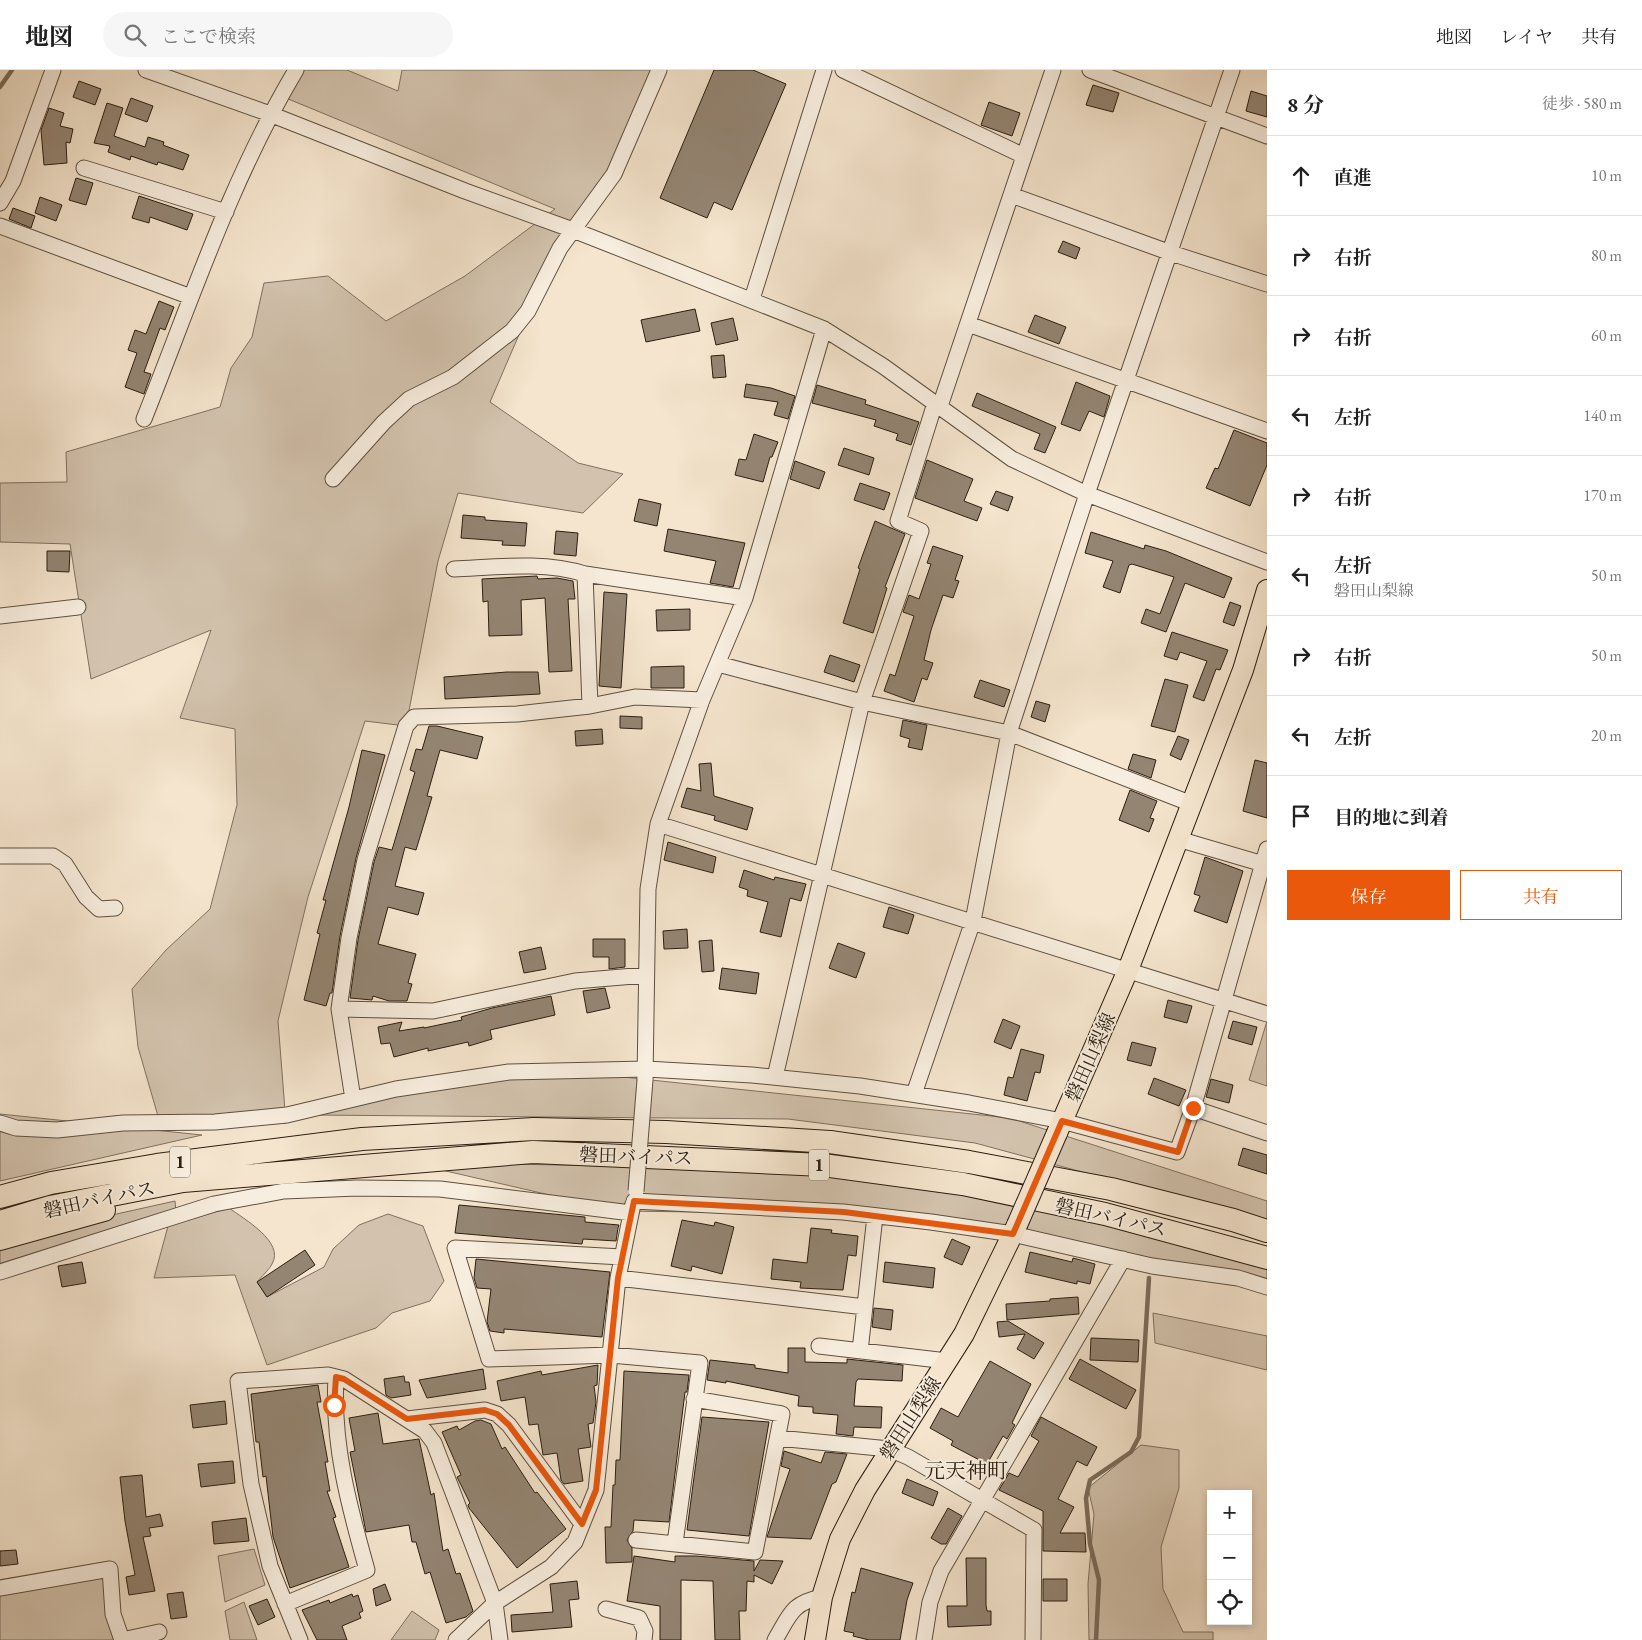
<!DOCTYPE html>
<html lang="ja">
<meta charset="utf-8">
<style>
body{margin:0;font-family:"EB Garamond","Noto Serif JP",serif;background:#f6f6f6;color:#222}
.controls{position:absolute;right:15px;bottom:15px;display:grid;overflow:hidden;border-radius:0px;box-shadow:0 2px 8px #0003}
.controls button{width:45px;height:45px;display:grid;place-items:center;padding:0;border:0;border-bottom:1px solid #e0e0e0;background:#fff;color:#222;font:25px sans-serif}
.stop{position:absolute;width:15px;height:15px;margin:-11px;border:4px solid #ea580c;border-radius:50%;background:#fff}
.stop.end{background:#ea580c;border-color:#fff;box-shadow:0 1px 5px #0008}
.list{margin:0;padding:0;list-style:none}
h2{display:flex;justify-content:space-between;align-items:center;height:65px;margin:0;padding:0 20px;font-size:21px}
h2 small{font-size:16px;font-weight:400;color:#767676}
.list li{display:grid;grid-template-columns:32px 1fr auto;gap:15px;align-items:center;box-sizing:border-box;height:80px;padding:0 20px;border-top:1px solid #e0e0e0}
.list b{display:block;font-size:19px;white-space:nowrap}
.list p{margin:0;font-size:16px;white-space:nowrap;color:#767676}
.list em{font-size:16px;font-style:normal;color:#767676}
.actions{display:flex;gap:10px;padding:15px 20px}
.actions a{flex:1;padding:11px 0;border:1px solid #ea580c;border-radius:0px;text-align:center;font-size:18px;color:#ea580c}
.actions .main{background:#ea580c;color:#fff}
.icon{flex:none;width:28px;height:28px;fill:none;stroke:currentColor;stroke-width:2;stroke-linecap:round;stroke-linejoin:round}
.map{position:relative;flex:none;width:1267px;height:1570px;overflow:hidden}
header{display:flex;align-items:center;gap:30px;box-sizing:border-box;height:70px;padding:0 25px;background:#fff;border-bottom:1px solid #e0e0e0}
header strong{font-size:24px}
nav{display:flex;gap:28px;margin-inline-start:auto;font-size:18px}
.search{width:350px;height:45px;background:#f6f6f6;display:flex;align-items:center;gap:12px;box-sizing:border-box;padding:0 18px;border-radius:28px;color:#767676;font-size:19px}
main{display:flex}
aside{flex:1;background:#fff}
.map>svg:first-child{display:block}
.green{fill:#d3c3ae;stroke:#7f7060}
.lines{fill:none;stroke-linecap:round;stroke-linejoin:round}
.stream{stroke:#7b6d5c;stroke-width:4.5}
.building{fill:#948573;stroke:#2b1e11}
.minor-casing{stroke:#5e5040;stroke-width:17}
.major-casing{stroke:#2b1e11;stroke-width:22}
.highway-casing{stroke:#2b1e11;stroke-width:24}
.minor{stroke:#f8eedf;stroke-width:15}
.major{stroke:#f5e5ce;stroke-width:20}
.highway{stroke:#f5e5ce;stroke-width:22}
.minor-bridge-casing{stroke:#5e5040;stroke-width:17;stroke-linecap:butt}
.major-bridge-casing{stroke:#2b1e11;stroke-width:22;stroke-linecap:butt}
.minor-bridge{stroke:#f8eedf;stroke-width:15}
.major-bridge{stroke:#f5e5ce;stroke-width:20}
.route{stroke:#ea580c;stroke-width:6}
.labels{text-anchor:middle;stroke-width:4;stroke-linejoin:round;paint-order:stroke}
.shield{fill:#f8eedf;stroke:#685c4f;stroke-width:1}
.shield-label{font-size:18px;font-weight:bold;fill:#2b1e11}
.street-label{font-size:19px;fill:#2b1e11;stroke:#f8eedf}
.quarter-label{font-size:21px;fill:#2b1e11;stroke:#f8eedf}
</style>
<header>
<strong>地図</strong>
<div class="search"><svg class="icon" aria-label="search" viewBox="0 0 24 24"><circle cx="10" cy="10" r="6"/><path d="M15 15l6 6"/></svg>ここで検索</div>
<nav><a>地図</a><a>レイヤ</a><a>共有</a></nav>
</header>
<main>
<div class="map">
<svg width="1267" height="1570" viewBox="0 0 1267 1570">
<rect width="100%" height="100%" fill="#f5e5ce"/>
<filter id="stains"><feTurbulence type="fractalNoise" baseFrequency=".004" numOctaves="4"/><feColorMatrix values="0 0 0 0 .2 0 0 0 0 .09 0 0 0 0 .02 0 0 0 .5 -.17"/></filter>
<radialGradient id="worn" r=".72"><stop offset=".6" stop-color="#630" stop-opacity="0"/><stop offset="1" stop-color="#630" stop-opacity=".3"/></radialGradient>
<path class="green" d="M296 0H347L398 21 402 0H654L624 82 537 223 490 332 578 393 623 404 583 443 458 423 438 491 406 656 365 651 308 827 278 951 286 1053H160L138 977 132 919 166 880 210 839 237 735 235 659 180 648 211 560 91 609 70 474 0 472V413L67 412 66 382 220 337 231 298 252 267 264 213 328 206 386 251 465 206 555 139 281 26Z
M1267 951V1016L1249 1010Z
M604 1005 1010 1048 1267 1131V1152L975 1073 788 1049 313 1045 455 1010Z
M0 1044 202 1065 0 1111Z
M407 1092 867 1101 1267 1188V1220L1171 1197 858 1144 619 1141Z
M175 1131 176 1142 0 1198V1175L76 1153Z
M229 1138C244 1149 285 1172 272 1194 269 1200 262 1206 257 1212L267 1227 324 1197 333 1179 359 1155 388 1144 423 1156 444 1211 430 1231 392 1243 376 1258 267 1295 235 1205 154 1208 168 1156Z
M1153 1243 1267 1266V1300L1155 1273Z
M1141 1375 1179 1380V1418L1161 1477 1163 1519 1183 1562H1213V1570H1089L1088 1514 1094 1444 1088 1418Z
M254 1479 265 1515 225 1532 218 1486Z
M110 1499 122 1570H0V1518Z
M244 1532 257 1570H230L225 1541Z
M412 1541 439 1560 435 1570H391Z"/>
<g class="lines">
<path class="stream" d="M0 17 12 0
M1096 1570 1099 1510 1090 1474 1086 1428 1090 1410 1131 1382 1139 1367 1149 1208"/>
</g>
<path class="building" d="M714 0H753L786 14 732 140 714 132 707 148 660 128Z
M79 11 101 19 95 35 73 27Z
M1093 15 1119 23 1113 42 1086 35Z
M1251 21 1267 26V47L1246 41Z
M131 28 153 36 147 52 125 44Z
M989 32 1020 43 1012 66 981 55Z
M107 33 123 38 114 66 145 77 148 67 164 72 163 75 189 85 183 100 158 92 157 95 131 86 130 90 108 82 110 76 94 73Z
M49 38 64 43 60 56 73 59 70 73 66 72 67 93 44 95 41 60Z
M76 108 93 113 86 135 69 130Z
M139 126 193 144 187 160 150 147 149 153 132 148Z
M40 127 62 135 56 151 35 143Z
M13 138 35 146 31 158 9 149Z
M1063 171 1080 178 1076 189 1058 182Z
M159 231 174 237 165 260 160 258 144 302 151 304 144 324 125 317 137 283 128 280 135 260 146 264Z
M695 239 700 261 646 272 641 250Z
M1035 245 1066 257 1059 274 1028 262Z
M733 248 738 270 716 275 711 253Z
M724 285 726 307 713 308 711 286Z
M1076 312 1110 326 1104 347 1089 341 1080 361 1061 354Z
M746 314 771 318 795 326 788 349 774 345 778 332 744 327Z
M817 315 866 330 865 334 919 352 911 375 896 370 898 364 874 356 876 350 812 333Z
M977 323 1056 357 1045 383 1034 379 1040 364 972 336Z
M1234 360 1267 373V395L1250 436 1206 418 1215 398 1218 399Z
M754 364 778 372 772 387H770L763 412 735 405 739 389 746 390Z
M844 378 874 388 869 405 838 395Z
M927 390 973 409 964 431 982 438 977 451 915 428Z
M795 391 825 402 819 419 790 409Z
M860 413 890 423 884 440 854 430Z
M996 421 1013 427 1008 441 990 434Z
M639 429 661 434 657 456 634 451Z
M463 445 485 447V450L527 453 525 476 502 475 503 471 461 468Z
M875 451 905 464 885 517 887 518 873 563 843 553 860 499 858 498Z
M668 459 745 473 733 517 710 513 716 491 664 481Z
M556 461 578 463 576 486 554 484Z
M1091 462 1144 479 1145 475 1166 481 1232 508 1224 528 1185 513 1166 562 1141 553 1146 539 1160 544 1174 507 1132 494 1129 495 1120 523 1103 517 1113 491 1085 483Z
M933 476 963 486 955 510 959 511 953 528 943 525 931 560 924 590 933 593 927 610 922 608 914 632 884 621 890 604 895 606 914 546 903 542 909 525 919 529 931 494 927 493Z
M47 481H70L69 502 47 501Z
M537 506 538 509 557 508 573 511 575 529H568L572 601 549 602 545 528 521 530 522 565 489 566 488 531 483 532 482 509Z
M604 522 627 524 621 618 599 616Z
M1230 532 1241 536 1234 556 1223 552Z
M690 539V560L657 561 656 540Z
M1172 562 1228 580 1220 600 1216 599 1204 631 1193 627 1207 591 1180 582 1177 590 1164 586Z
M830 585 860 595 854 612 824 602Z
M684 596V618H651V597Z
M507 602H538L540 624 445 629 444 607Z
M1165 609 1188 615 1175 662 1151 656Z
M980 610 1010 620 1004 637 974 627Z
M1036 631 1050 635 1045 652 1031 647Z
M620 646 642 647V659L620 658Z
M903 650 927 655 922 680 908 677 910 669 900 666Z
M429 656H437L483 667 477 689 440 680 427 726 432 727 416 780 405 777 395 816 424 823 418 845 388 837 378 874 416 884 408 913 412 914 407 931H389L373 926 372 930 350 928 358 870 374 792 379 777 392 780 415 702 410 700 416 679 422 680Z
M602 659 603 674 576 676 575 661Z
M1178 666 1189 670 1181 690 1170 685Z
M362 680 385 685 356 788 340 866 332 923H330L326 936 304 930 320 864 317 863 326 830H323L349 737Z
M1133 684 1156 690 1151 708 1128 699Z
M1255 690 1267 693V748L1243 741Z
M711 693 714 726 753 738 747 760 714 750 715 746 681 737 687 718 701 721 699 694Z
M1130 720 1157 731 1150 748 1154 749 1149 762 1119 750Z
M668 772 716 787 713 803 664 790Z
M1205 787 1243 801 1227 853 1194 841 1200 826 1194 824Z
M744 800 774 810 775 807 806 814 801 831 790 828 781 867 760 862 768 832 747 826 748 820 739 817Z
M889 837 914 845 908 864 883 857Z
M687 859 688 878 664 879 663 861Z
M593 869H625V897L609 899V887H593Z
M712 870 714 901 702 902 699 871Z
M838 873 865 883 856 908 829 898Z
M541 877 546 899 524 903 519 882Z
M722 898 759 903 756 924 719 919Z
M605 918 610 938 587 943 583 921Z
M551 926 555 945 490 960 492 969 469 976 468 972 428 981V978L394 987 390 973 381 974 378 957 402 952 399 961 424 957V958L462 950 461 947 492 938Z
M1168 930 1192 936 1187 953 1164 947Z
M1003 949 1020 956 1011 979 994 972Z
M1233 951 1257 957 1252 975 1228 968Z
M1132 972 1156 978 1151 996 1127 990Z
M1021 979 1044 985 1040 1003 1035 1002 1027 1031 1004 1025 1008 1007 1013 1008Z
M1154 1008 1186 1020 1179 1036 1148 1024Z
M1211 1009 1233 1015 1229 1033 1206 1027Z
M1243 1078 1267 1085V1104L1238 1095Z
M459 1135 585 1147V1152L619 1155 618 1158 616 1171 583 1169 582 1174 455 1163Z
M682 1150 714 1156 715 1152 734 1157 722 1204 692 1196 691 1201 671 1196Z
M811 1158 832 1160 831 1163 858 1166 856 1186 848 1185 843 1220 800 1218 801 1212 771 1209 773 1189 807 1193Z
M952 1169 970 1177 962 1195 944 1187Z
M305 1180 315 1195 267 1227 257 1212Z
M1030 1182 1072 1192 1073 1188 1095 1194 1090 1214 1077 1211V1214L1025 1202Z
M476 1189 610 1202 602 1267 504 1259V1263L490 1261 487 1252 491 1219 477 1218 474 1208Z
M82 1192 86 1213 62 1217 58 1196Z
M885 1192 935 1198 933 1218 883 1212Z
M1078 1227 1079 1244 1007 1250 1006 1234 1050 1231V1229Z
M874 1238 893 1240 891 1260 872 1257Z
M1008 1251 1044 1273 1034 1289 1017 1279 1025 1264 999 1267 997 1252Z
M1091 1268 1139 1270 1138 1292 1090 1290Z
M788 1278H805V1292L847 1293V1289L903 1295 902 1311 858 1309 856 1312 854 1336 882 1337 881 1358 854 1357 853 1366 836 1364 838 1345 813 1343V1337L798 1336 799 1326 726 1311V1313L707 1310 710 1290 755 1295V1298L788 1303Z
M1080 1289 1136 1320 1126 1339 1069 1309Z
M990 1291 1031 1314 1012 1353 1015 1355 1007 1369 1003 1366 987 1394 951 1375 953 1371 930 1358 941 1338 958 1347Z
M598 1295 597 1315 594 1316 596 1332 593 1353 588 1354 591 1377 578 1379 583 1411 564 1414 561 1410 557 1383 543 1385 538 1354 529 1355 525 1327 501 1331 497 1311 541 1301 542 1305Z
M483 1299 486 1319 427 1328 419 1310Z
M624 1301 689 1305 687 1322H685L669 1452 634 1450 633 1461 627 1470 632 1478V1492L606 1493 605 1457H611L613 1415H615L616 1390H620Z
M404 1306 405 1312H409L411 1325 391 1328 386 1325 384 1309Z
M318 1315 321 1332H317L328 1392H325L330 1421H327L336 1447 333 1448 349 1497 290 1518 273 1467 266 1406 263 1407 259 1372H256L251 1324Z
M225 1331 227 1354 193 1358 190 1335Z
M378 1343 383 1374 419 1369 431 1425 434 1423 443 1481 448 1479 456 1504 460 1503 473 1541 466 1547 446 1553 430 1502 425 1504 416 1472H412L409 1455 366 1462 350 1382 355 1381 349 1348Z
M702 1347 769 1352 749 1466 687 1460Z
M1041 1347 1097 1377 1087 1396 1077 1391 1058 1429 1074 1437 1060 1463H1085L1086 1482 1043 1481V1441L999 1420 1009 1403 1018 1407 1039 1371 1031 1366Z
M481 1350 491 1354 502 1379 505 1377 535 1423 537 1422 566 1459 517 1498 469 1438 468 1435 470 1433 457 1407 461 1405 442 1362 457 1356 459 1360 475 1351Z
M784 1381 821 1393 825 1382 847 1384 836 1412 832 1414 811 1469 767 1467 790 1399 781 1396Z
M233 1391 235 1413 201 1417 198 1394Z
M142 1405 146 1447 160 1444 163 1456 149 1458 151 1466 143 1467 155 1521 129 1525 126 1507 135 1505 125 1451 120 1407Z
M907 1409 938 1422 933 1436 902 1423Z
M948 1438 962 1446 946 1474H941L931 1468Z
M246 1448 249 1471 214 1474 212 1452Z
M16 1480 18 1494 0 1496V1481Z
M634 1486 675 1492V1486H696L754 1491V1501L760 1490 783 1491 772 1514 754 1505V1512L747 1511 746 1541H739L740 1570H715L713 1511 681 1510V1570H660V1536L627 1531Z
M966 1488H986V1535L987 1541H991V1555L948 1557 947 1536H967Z
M861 1498 913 1513 907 1530 900 1570H869L853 1566 854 1563 844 1561 852 1522 855 1523Z
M1043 1509H1067V1531H1043Z
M577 1511 579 1529 569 1530 572 1557 512 1562 511 1545 553 1542 550 1514Z
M385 1514 391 1530 376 1536 373 1519Z
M183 1522 187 1547 171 1549 167 1524Z
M352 1524 353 1527 358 1525 363 1541 359 1543 361 1548 342 1556 347 1570H317L302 1540 329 1530 330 1533Z
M267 1529 275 1547 258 1555 249 1536Z"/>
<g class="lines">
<defs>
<path id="minor" d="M146 0 270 44 465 121 573 160 824 259 883 296 1012 389 1087 424 1267 492
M843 0 1024 86
M1090 0 1267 66
M84 98 226 142
M1011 125 1171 183 1267 214
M0 133 13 111 53 0
M0 156 191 227
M752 229 824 0
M968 254 1267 361
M940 336 1053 0
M144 349C191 231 231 109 296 0
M333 409 384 352 409 329 453 307 512 261 528 241 560 178 614 104 659 0
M454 499C498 497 543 491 585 504L745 528 702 630 658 754 648 819 645 1009
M585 504 590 636
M745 528 824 259
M0 546 78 537
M718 594 862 632 1009 663 1192 734
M658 754 1267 944
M1178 769 1267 795
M0 786H53L65 794 86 827 99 839 115 838
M339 939 433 941 575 911 646 905
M775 1007 862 632 921 461 898 451 935 333
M914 1024 973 851 1009 663 1087 424 1232 0
M353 1029 339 939 349 868 365 790 406 656 414 647 517 644 590 636 635 627 702 630
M1193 1038 1267 1063
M0 1053 16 1058 57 1060 123 1053 215 1052 287 1045 396 1019 509 1002 646 999 752 1005 860 1016 969 1033 1062 1051 1177 1082 1193 1038 1267 779
M634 1131 843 1142 931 1152 1013 1164 1152 1196 1238 1208 1267 1217
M622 1187 455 1178 489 1289 611 1285 700 1293 675 1473
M0 1202 214 1134 284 1121 357 1118 440 1119 631 1143
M618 1208 865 1237
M819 1276 947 1291
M860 1281 875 1146
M407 1349 485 1340 497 1344 509 1355 582 1454
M778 1368 889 1379 908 1387 1034 1460 1033 1570
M636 1470 755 1482 782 1344 694 1329
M0 1518 110 1499 113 1544 122 1570
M285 1534 367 1500C349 1436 332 1374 336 1307
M606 1539 639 1548 645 1561 644 1570
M122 1570 159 1562
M300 1570 270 1496 251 1414 238 1311 328 1305 344 1309 425 1361 434 1373 495 1533 500 1570
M456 1570 495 1533 551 1497 575 1472 596 1420 618 1208 633 1134
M775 1570C790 1545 791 1533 822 1527
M924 1570 930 1532 941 1501 1123 1189"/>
<path id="major" d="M1057 1063 1128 900 1243 600 1267 520
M815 1570 822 1527 840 1469 865 1420 964 1264 1017 1155"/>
<path id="highway" d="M0 1127 51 1113 157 1095 362 1069 534 1059 666 1062 830 1072 969 1092 1111 1119 1233 1150 1267 1161
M0 1152 50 1137 183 1111 533 1082 823 1095 963 1114 1105 1144 1267 1188
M0 1169 104 1140"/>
</defs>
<use href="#minor" class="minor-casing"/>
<use href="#major" class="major-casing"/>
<use href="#highway" class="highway-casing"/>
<use href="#minor" class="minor"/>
<use href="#major" class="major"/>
<use href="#highway" class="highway"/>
<defs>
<path id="minor-bridge" d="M636 1121 645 1010"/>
<path id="major-bridge" d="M1017 1155 1057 1063"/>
</defs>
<use href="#minor-bridge" class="minor-bridge-casing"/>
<use href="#major-bridge" class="major-bridge-casing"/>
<use href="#minor-bridge" class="minor-bridge"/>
<use href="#major-bridge" class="major-bridge"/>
</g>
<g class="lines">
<path class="route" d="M334 1335 336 1307 344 1309 407 1349 485 1340 497 1344 509 1355 582 1454 596 1420 618 1208 634 1131 844 1142 1013 1164 1062 1051 1178 1082 1193 1038"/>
</g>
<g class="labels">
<g class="shield">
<rect x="170" y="1076.5" width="20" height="31" rx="4"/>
<rect x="809" y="1079.5" width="20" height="31" rx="4"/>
</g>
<g class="shield-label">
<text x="180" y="1098">1</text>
<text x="819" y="1101">1</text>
</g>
<g class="street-label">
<text transform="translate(1090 987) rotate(-66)" y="7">磐田山梨線</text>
<text transform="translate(636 1086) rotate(2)" y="7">磐田バイパス</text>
<text transform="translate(99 1129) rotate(-12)" y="7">磐田バイパス</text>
<text transform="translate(1111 1147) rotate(13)" y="7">磐田バイパス</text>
<text transform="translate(910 1348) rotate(-57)" y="7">磐田山梨線</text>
</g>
<g class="quarter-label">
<text x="966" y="1408">元天神町</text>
</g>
</g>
<rect width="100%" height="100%" filter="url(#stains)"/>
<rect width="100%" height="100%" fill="url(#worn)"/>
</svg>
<div class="controls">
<button>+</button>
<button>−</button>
<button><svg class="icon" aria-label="locate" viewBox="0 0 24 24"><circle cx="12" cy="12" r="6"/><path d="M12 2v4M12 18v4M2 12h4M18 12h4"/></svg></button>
</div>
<div class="stop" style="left:334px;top:1335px"></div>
<div class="stop end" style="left:1193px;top:1038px"></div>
</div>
<aside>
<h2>8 分<small>徒歩 · 580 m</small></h2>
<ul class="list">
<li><svg class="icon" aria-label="ahead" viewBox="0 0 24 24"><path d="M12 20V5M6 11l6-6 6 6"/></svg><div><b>直進</b></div><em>10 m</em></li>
<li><svg class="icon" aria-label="right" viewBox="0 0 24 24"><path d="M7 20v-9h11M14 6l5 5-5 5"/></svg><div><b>右折</b></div><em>80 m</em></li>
<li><svg class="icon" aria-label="right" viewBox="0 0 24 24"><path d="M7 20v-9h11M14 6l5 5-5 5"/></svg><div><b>右折</b></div><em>60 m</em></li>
<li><svg class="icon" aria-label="left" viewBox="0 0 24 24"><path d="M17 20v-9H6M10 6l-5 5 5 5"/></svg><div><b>左折</b></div><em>140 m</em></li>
<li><svg class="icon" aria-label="right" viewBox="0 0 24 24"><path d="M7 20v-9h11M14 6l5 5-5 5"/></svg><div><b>右折</b></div><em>170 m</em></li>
<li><svg class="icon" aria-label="left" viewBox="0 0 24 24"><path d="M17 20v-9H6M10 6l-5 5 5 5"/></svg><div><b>左折</b><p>磐田山梨線</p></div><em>50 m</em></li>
<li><svg class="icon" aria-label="right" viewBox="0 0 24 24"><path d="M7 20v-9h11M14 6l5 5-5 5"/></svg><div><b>右折</b></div><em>50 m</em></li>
<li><svg class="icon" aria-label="left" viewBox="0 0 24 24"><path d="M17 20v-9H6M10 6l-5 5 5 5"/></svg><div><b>左折</b></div><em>20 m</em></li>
<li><svg class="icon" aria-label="arrive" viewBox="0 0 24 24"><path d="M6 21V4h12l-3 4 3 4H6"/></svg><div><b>目的地に到着</b></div></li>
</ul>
<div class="actions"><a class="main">保存</a><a>共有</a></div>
</aside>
</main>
